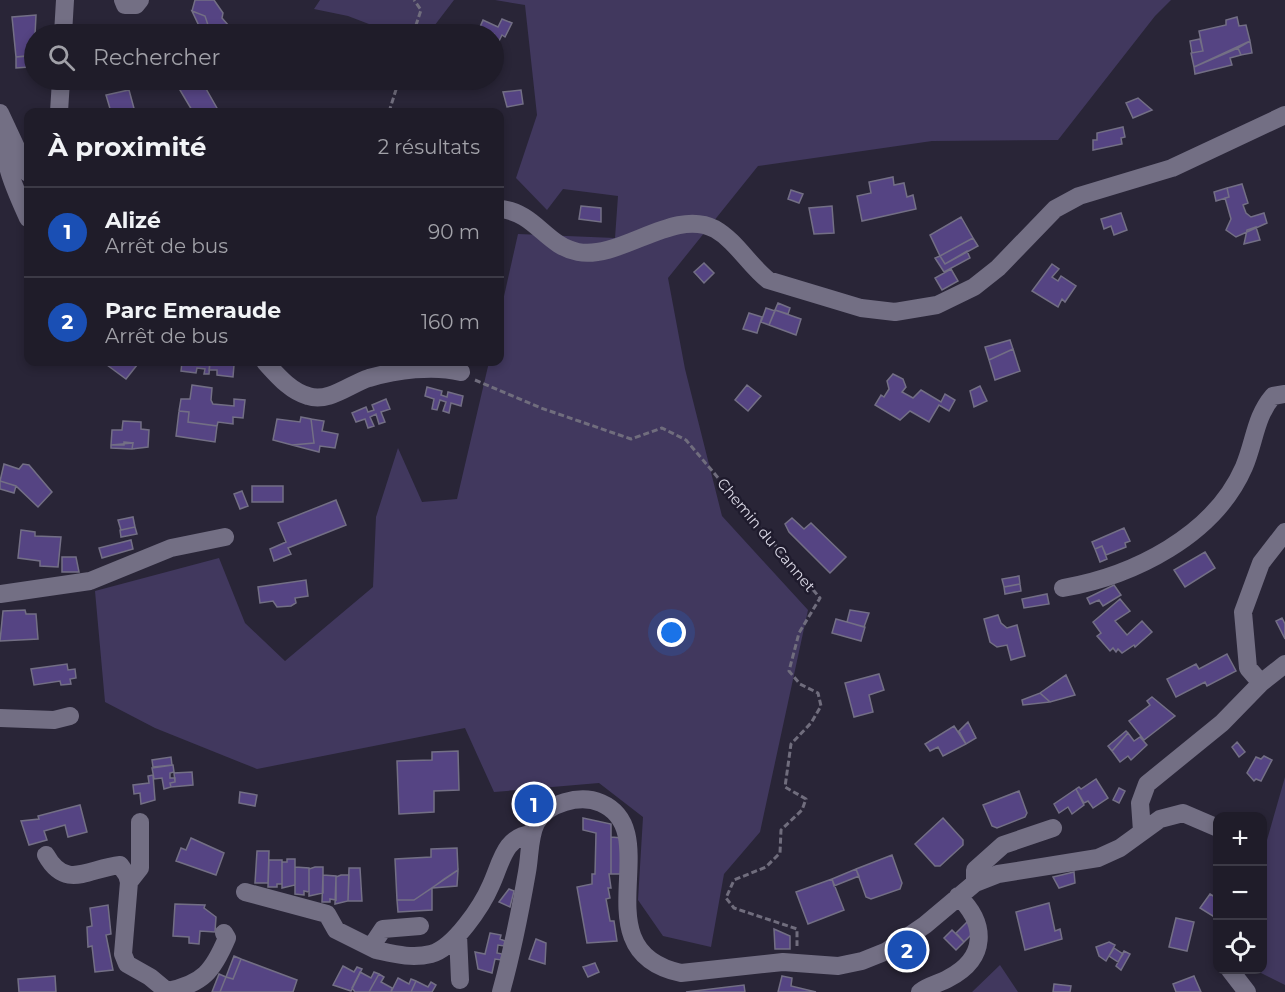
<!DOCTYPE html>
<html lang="fr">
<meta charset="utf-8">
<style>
body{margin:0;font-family:Montserrat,sans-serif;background:#2c2935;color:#f1f3f6}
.controls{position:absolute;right:18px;bottom:18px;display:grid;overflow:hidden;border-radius:12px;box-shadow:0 3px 9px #0003}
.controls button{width:54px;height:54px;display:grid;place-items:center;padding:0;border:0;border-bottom:2px solid #3c3a46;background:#1f1c29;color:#f1f3f6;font:30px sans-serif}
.you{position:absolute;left:672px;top:633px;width:21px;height:21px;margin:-15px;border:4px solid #fff;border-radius:50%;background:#1a73e8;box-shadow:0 0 0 9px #1a73e833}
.badge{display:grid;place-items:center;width:39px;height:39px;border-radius:50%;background:#64d468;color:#fff;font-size:20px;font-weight:700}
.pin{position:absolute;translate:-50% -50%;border:3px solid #fff;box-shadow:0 2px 6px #0006}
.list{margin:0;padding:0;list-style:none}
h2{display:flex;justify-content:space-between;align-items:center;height:78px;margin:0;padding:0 24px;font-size:26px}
h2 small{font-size:20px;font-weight:400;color:#a1a1a8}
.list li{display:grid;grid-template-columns:39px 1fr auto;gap:18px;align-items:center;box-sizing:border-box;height:90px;padding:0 24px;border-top:2px solid #3c3a46}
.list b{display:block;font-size:22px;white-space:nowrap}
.list p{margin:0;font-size:20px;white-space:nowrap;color:#a1a1a8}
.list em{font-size:20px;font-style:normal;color:#a1a1a8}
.icon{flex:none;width:33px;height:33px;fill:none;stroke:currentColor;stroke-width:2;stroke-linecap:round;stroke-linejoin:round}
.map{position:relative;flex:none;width:1285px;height:992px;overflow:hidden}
.search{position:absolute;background:#1f1c29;box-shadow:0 3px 9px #0003;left:24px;top:24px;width:480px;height:66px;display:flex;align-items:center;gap:15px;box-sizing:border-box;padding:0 21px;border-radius:33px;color:#a1a1a8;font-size:22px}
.panel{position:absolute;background:#1f1c29;box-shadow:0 3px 9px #0003;left:24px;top:108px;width:480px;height:258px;border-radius:12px}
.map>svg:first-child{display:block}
.green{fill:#41385e}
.building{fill:#554483;stroke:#736f85;stroke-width:1.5}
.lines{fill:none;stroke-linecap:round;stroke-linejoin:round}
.path{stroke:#706d7d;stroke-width:3;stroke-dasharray:6 3;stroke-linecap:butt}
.minor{stroke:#736f84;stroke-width:18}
.labels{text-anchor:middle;stroke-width:5;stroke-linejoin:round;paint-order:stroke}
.street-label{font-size:15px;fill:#dbd9e6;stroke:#1f1b2d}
</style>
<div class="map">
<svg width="1285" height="992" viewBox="0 0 1285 992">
<rect width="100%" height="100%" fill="#292537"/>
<path class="green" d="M320 0H454L428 34H395L348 16 314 9Z
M495 0H1171L1155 16 1058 140 932 141 758 166 668 278 685 369 722 516 808 610 760 832 724 874 711 947 663 936 638 900 643 817 599 783 494 792 465 728 257 769 155 728 105 702 95 591 219 558 245 623 285 661 373 587 376 517 398 448 422 502 457 499 489 362H500V314L518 234 615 238 618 196 563 189 547 210 516 178 537 115 525 5Z
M1285 777V985L1255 970H1262L1263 854Z
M1000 965 1018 992H972Z"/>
<path class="building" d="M195 0H214L223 13 222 18 236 34H211L205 16 192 11Z
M192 11 205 16 211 34H207L204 29 201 30Z
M36 15 34 55 16 57 12 17Z
M1237 17 1239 26 1246 25 1250 41 1194 67 1191 53 1203 51 1199 31 1226 25V20Z
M502 19 512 23 505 37 502 35 496 47 494 34H477L483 20 498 27Z
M1200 39 1203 51 1192 53 1190 41Z
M1250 41 1252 53 1241 55 1238 48Z
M1238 48 1241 55 1230 58 1232 65 1195 74 1194 67Z
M29 56V67L16 68V57Z
M174 80H201L218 110 214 112H193Z
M129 90 135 112H111L106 95Z
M521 90 523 104 507 107 503 92Z
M1138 98 1152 110 1133 118 1126 103Z
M1123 127 1125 137 1121 138 1122 144 1093 150V140H1097V133Z
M893 177 894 185 904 183 907 197 913 195 916 209 862 221 857 196 871 193 869 182Z
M1242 184 1248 203 1243 205 1246 213 1251 217 1264 213 1267 223 1236 237 1226 230 1231 219 1225 198 1229 197 1227 188Z
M1227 188 1229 197 1216 201 1214 192Z
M791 190 803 194 799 203 788 199Z
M581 206 601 208V222L579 219Z
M832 206 834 233 814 234 809 208Z
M1121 213 1127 230 1114 235 1111 226 1104 229 1101 219Z
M961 217 973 238 940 256 930 235Z
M1256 227 1260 240 1244 244 1247 230Z
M973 238 978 246 945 264 940 256Z
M967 251 970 258 944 272 935 258 940 256 945 264Z
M704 263 714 273 704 283 694 272Z
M1052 264 1059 269 1052 277 1058 281 1061 276 1076 286 1065 302 1062 299 1058 307 1032 291Z
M951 269 958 281 942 290 935 278Z
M778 303 790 308 788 314 775 310Z
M766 308 775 311 769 325 761 322Z
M775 310 801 319 796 335 769 325Z
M749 313 762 317 757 333 743 329Z
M1010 340 1013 349 989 360 985 347Z
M1013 349 1020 371 995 380 989 360Z
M103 362H109L137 365 126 379Z
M182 362H210L209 374H204L205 369 197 368 196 373 181 371Z
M210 362H230V365H234L233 377 217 375V370H209Z
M893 374 903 379 906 387 902 392 913 398 921 390 941 402 945 394 955 400 949 411 939 405 929 422 910 411 900 420 875 405 881 395 884 397 889 389 887 381Z
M192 385 212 388 211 400 213 404 234 406V399L245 400 243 418 233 417V424L218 422 217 426 188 422 189 412 179 411 181 399H190Z
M747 385 761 396 748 411 735 400Z
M980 386 987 401 974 407 970 391Z
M427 387 442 391 441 395 447 397 448 392 463 396 461 406 451 403 449 413 443 411 446 402 440 400 437 410 432 409 434 399 425 396Z
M386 399 390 409 381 412 385 422 379 424 376 414 370 417 374 426 368 428 365 419 356 422 352 413 366 407 368 412 374 410 372 405Z
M179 411 189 412 188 422 217 426 215 442 176 436Z
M301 417 311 419 314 443 292 445 273 440 277 419 300 422Z
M311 419 324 421 322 431 338 434 335 448 320 446 319 452 292 445 314 443Z
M123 421 141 422V429L149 430 148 447 132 449 133 443 111 445 112 430H122Z
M124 442 133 443 132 449 111 448V445H124Z
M4 464 19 469 23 464 29 465 52 492 38 507 16 486 0 481Z
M0 481 16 486 14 493 0 489Z
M252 486H283V502H252Z
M242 491 248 506 240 509 234 494Z
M336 500 346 525 288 548 291 554 274 561 270 549 286 542 278 523Z
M133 517 135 527 121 530 118 520Z
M792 518 804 529 811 523 846 557 830 573 789 532 785 524Z
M135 527 137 534 121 537 120 530Z
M1124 528 1130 541 1125 543 1126 547 1106 555 1102 546 1095 549 1092 542Z
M21 530 35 532V536L61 537 58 567 40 566V561L18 558Z
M131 540 133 549 102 558 99 548Z
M1102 546 1107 559 1100 562 1095 549Z
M1205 552 1215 568 1185 587 1174 570Z
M62 557H76L79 572H62Z
M1019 576 1020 584 1004 587 1002 579Z
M306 580 308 596 295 598 296 603 291 606 277 607 273 601 260 603 258 587Z
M1020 584 1021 591 1005 594 1004 587Z
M1114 585 1121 595 1103 606 1099 600 1090 604 1087 598Z
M1047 594 1049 604 1024 608 1022 599Z
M1120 599 1130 611 1115 621 1127 635 1142 621 1152 632 1135 647 1134 645 1122 653 1118 649 1116 652 1113 648 1110 651 1097 636 1101 633 1093 622Z
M25 610 26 614H36L38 639 0 641 3 611Z
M850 610 869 613 864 627 847 622Z
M998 615 1001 623 1007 628 1017 625 1025 656 1011 660 1007 645 997 647 990 642 984 619Z
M1282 618 1285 624V639L1276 621Z
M836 619 865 627 861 641 832 633Z
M1227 654 1236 671 1207 686 1205 682 1176 697 1167 679 1196 664 1199 669Z
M67 664 68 670 75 669 76 678 70 679 71 684 61 685 60 681 34 685 31 669Z
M879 674 884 690 869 695 873 712 854 717 845 683Z
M1066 675 1075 695 1050 702 1040 693Z
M1040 693 1050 702 1023 705 1022 700Z
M1152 697 1175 716 1144 740 1129 721 1150 705 1147 701Z
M968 722 976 738 966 744 959 731Z
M954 726 966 744 943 756 938 747 930 751 925 744Z
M1126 731 1128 733 1112 751 1108 746Z
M1128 733 1134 741 1140 737 1147 745 1131 760 1128 756 1120 762 1112 751Z
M1237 742 1245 752 1239 757 1232 747Z
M458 751 459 790 434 791V812L399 814 397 761 432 760V752Z
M1264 756 1272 760 1261 781 1256 779 1254 781 1247 773 1256 757 1261 759Z
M171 757 172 765 153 767 152 760Z
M173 765 174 772 170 773V778H175V782L170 783 171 787 164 789 162 778 154 779 152 768Z
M192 772 193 785 171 787 170 783 175 782 174 773Z
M153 775 155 800 141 804 140 793 134 794 133 785 149 783 148 776Z
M1096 779 1108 798 1093 808 1088 801 1084 803 1076 789 1079 787 1081 789Z
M1119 788 1125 791 1119 803 1113 800Z
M1076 789 1084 805 1072 814 1068 807 1059 813 1054 804Z
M1019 791 1027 813 1025 817 997 828 992 826 983 805Z
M240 792 257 795 255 806 239 803Z
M80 805 87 832 68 837 65 825 44 831 47 840 29 845 21 821 39 819 38 816Z
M583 818 611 824V874H609L611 888H608L610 898 606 899 610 921H614L617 941 587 943 577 887 592 884V874H595L596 833 583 830Z
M943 818 963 840V845L940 866H935L915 844Z
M611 837 622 838V874H611Z
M191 838 224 853 216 875 176 861 181 848 186 850Z
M457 848 458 870 414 900H397L395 859 431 857V849Z
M257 851H269L268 883H255Z
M892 855 902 883 900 889 871 899 866 897 856 869Z
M287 859H295V885L282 888V862H287Z
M269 860H282V884H277V887H268Z
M295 867 309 868V892L304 891V895L295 894Z
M315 867H323V893L309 896V869Z
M349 868H360L362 901H348Z
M856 869 859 876 834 886 832 879Z
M458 870 457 886 432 888 444 879Z
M1074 872 1075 883 1059 888 1053 877Z
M323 875 336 876V900L330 899V902H322Z
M341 875H349L348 901 335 904 336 877Z
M832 879 844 910 808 924 796 892Z
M432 888V910L398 912 397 900H414Z
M509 889 514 891 510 907 499 902Z
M1210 894 1218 899 1216 918 1200 908Z
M1049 903 1055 931 1060 929 1062 939 1025 950 1016 912Z
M175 904 205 905 204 908 216 917 215 932 200 931 199 944 189 943V937L173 936Z
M108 905 111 934 106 935 113 970 95 972 92 946 88 947 87 927 92 926 90 908Z
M1176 918 1194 922 1187 951 1169 947Z
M969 920 974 932 964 942 956 933Z
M774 929 790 936V949H775Z
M952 930 964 942 956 950 944 938Z
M490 933 501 935 500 939 505 941 504 946 498 945 497 953 502 954 501 960 495 959 492 973 478 969 475 952 485 954Z
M536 939 546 943 545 964 529 959Z
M1109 942 1115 945 1106 961 1099 956 1096 947Z
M1114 948 1123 954 1118 962 1109 956Z
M1124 951 1130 954 1121 970 1116 966Z
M234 956 241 959 233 979 226 977Z
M241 959 297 980 293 992H220L226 977 233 979Z
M595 963 599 972 588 977 583 967Z
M343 966 354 972 357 967 362 969 351 991 333 985Z
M360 972 371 978 374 972 379 974 369 992H355L352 988Z
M219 974 226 977 220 992H212Z
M379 974 384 977 381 982 392 988 391 992H369Z
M55 976 56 992H19L18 979Z
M782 976 792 978 791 986 816 992H778Z
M1194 976 1201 992H1176L1173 984Z
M398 978 409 984 411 979 416 981 411 992H391Z
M416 981 428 987 431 982 436 985 432 992H411Z
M1054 984 1071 986 1070 992H1053Z
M744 985 745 992H686Z"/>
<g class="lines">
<path class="path" d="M413 34 421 10 414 0
M389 112 399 80
M475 380 541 408 631 439 662 428 686 440 820 598 799 633 789 671 800 684 818 693 821 706 811 723 791 744 785 787 806 799 802 810 781 830 780 853 766 867 734 880 726 898 734 908 797 929V946"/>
<path class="minor" d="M123 0 125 5H136L140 0
M63 34 65 0
M59 112 61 80
M0 113 28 173
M6 129C0 159 16 191 28 218
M500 209C535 212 546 246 578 252 621 260 674 207 715 229 736 241 749 265 768 280L861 308 895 312 937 305 974 287 998 268 1055 209 1079 196 1172 168 1285 115
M265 362C277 375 290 391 308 396 329 403 350 384 369 378 397 370 433 365 461 372
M1063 588C1133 576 1214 536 1244 467 1255 441 1255 417 1273 396L1285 394
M0 594 90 581 171 548 225 537
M1261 683 1248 668 1243 612 1261 563 1285 532
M0 718 54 720 70 716
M140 822V868L129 882 123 954 127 964 150 977 168 992
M1142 831 1140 803 1147 784 1222 723 1261 683 1285 664
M46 855C66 891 89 868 120 865L127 875 129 882
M975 883V870L1003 845 1053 828
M245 892 327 914 336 930 376 950
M420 926 383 929 375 941 376 950C394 954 412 959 431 954 454 948 482 906 491 885 501 864 504 836 532 834
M458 935 460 980
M1230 970 1247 992
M167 991C203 984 213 971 227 938L224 933
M501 992C512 953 520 912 527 872 530 856 529 837 536 823 547 803 580 794 601 803 668 832 578 951 681 973L783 962 838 966 862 961 887 951 925 925 975 883 998 874 1098 858 1120 848 1160 819 1183 813 1218 828
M920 992C929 985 939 984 949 978 987 958 987 924 958 896"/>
</g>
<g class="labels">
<g class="street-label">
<text transform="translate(766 535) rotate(50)" y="5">Chemin du Cannet</text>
</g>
</g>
</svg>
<div class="controls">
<button>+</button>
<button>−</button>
<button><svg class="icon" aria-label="locate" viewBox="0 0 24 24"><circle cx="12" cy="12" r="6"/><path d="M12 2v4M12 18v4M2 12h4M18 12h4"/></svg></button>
</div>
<div class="you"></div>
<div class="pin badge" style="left:534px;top:804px;background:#1a4fb4">1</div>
<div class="pin badge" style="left:907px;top:950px;background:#1a4fb4">2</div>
<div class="search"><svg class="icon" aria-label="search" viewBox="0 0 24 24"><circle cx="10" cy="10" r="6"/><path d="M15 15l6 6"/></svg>Rechercher</div>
<section class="panel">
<h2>À proximité<small>2 résultats</small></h2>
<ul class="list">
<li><span class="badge" style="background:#1a4fb4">1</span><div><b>Alizé</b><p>Arrêt de bus</p></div><em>90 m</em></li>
<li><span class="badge" style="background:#1a4fb4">2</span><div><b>Parc Emeraude</b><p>Arrêt de bus</p></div><em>160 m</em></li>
</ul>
</section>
</div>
